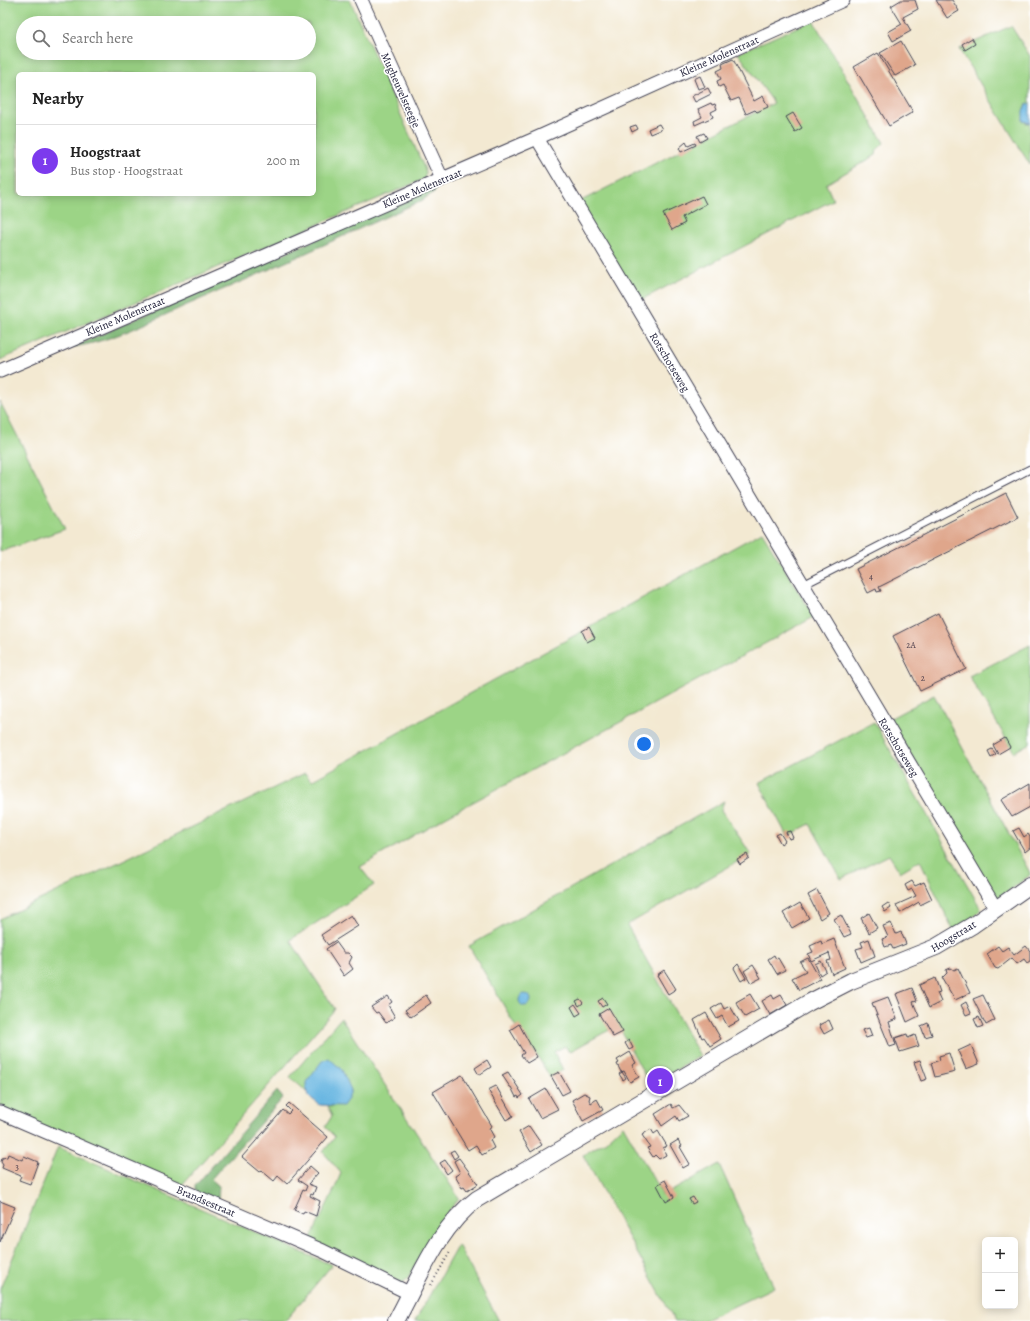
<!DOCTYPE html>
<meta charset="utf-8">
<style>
body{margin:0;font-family:Alegreya,serif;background:#f2f2f2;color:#222}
.controls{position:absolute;right:12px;bottom:12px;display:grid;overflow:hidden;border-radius:6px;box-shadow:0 2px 10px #0003}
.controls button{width:36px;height:36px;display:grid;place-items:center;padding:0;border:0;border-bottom:1px solid #e0e0e0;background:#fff;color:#222;font:20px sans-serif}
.you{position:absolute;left:644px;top:744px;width:14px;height:14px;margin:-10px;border:3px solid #fff;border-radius:50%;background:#1a73e8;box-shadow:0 0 0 6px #1a73e833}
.badge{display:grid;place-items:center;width:26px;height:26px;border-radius:50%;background:#7c3aed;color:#fff;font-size:13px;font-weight:700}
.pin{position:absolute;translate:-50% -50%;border:2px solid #fff;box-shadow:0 1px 4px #0006}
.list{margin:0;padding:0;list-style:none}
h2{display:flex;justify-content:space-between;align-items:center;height:52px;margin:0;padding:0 16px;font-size:17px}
h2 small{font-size:13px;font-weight:400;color:#767676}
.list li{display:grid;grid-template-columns:26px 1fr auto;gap:12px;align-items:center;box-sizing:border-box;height:72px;padding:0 16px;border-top:1px solid #e0e0e0}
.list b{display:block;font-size:15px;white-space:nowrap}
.list p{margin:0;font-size:13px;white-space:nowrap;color:#767676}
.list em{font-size:13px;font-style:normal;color:#767676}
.icon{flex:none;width:22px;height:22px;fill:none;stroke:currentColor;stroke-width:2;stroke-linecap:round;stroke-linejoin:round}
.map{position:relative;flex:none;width:1030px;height:1321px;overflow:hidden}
.search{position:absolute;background:#fff;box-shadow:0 2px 10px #0003;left:16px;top:16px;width:300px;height:44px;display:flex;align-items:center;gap:10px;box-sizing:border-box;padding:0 14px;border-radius:22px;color:#767676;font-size:15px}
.panel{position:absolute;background:#fff;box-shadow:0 2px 10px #0003;left:16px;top:72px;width:300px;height:124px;border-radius:6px}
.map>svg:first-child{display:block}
.green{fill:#9cd486;stroke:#5f7b60;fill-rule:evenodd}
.forest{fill:#7db673;stroke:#506c57}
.water{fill:#66b5e1;stroke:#446c8e}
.building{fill:#dfa68b}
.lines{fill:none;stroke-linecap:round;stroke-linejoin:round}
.service-casing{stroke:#414052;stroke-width:9}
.minor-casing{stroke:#414052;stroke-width:15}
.tertiary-casing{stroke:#414052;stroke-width:18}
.path{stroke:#414052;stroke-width:2;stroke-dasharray:1 3;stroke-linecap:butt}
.service{stroke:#fff;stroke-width:7}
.minor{stroke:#fff;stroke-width:13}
.tertiary{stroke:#fff;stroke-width:16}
.labels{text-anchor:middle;stroke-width:3.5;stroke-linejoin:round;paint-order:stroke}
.number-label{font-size:9px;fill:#51434f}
.street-label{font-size:11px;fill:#22223b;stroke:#fff}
</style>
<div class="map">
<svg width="1030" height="1321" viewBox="0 0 1030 1321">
<rect width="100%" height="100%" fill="#fff"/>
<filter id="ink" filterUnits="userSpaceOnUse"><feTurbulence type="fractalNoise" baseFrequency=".025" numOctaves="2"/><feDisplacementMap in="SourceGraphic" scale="8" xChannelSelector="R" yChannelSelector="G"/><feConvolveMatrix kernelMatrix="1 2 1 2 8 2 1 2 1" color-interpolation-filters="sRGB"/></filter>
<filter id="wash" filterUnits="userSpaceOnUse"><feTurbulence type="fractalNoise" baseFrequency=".012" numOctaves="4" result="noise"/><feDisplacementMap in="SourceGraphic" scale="16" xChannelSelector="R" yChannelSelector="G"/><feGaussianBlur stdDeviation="0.9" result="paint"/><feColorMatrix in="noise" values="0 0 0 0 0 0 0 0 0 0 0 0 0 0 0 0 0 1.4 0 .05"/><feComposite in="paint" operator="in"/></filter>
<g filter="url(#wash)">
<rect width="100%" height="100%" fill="#f3e9d2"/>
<path class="green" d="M0 0H350L426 172 424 179 0 360ZM23 23H309V53H23ZM18 74H314V194H18Z
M813 20 884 143 877 150 876 155 826 184 833 200 637 302 577 203 774 103 738 53Z
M1011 26 1030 56V104L1026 105 1023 111 1026 123H1030V165L959 49Z
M0 402 65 529 0 552Z
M762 532 814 617 440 820 360 867 374 885 290 940 335 1009 181 1186 0 1108V919L305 773 311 781Z
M1030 645V743L1014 752 969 676Z
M934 695 1030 873V875L1001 897H994L889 719Z
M874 722 981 909 973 917 953 930 920 860 900 872 889 855 841 879 810 824 787 836 759 783Z
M724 801 721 810 751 854 627 925 700 1056 650 1085 618 1025 569 1052 565 1046 554 1052 563 1070 550 1077 526 1037H522L469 946Z
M341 1018 459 1198 440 1223 407 1279 402 1283 309 1242 335 1188 341 1173 323 1152 335 1137 325 1127 332 1116 327 1106 332 1107 306 1089 307 1092 290 1077Z
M623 1125 663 1196 719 1164 774 1287 703 1321H675L583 1155 606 1141Z
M58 1147 294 1249 332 1265 285 1321H0V1289Z
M458 1245 499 1321H415Z"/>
<path class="forest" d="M439 185 433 193 421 201C343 236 266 272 187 305 151 321 113 341 73 347Z
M277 1091 283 1098 211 1179 219 1186 218 1202 195 1192V1186Z"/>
<path class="water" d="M1030 104V123L1023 121V111L1026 105Z
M519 1000a6 6 0 1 1 12 0a6 6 0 1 1-12 0Z
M329 1058 342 1070 351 1090 348 1099 343 1106 320 1105 308 1096 306 1089V1082L322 1061Z"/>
<g id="blocks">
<path class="building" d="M901 0H915L918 9 903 17 911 31 893 41 888 32 902 24 891 6Z
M936 0H952L959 11 947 18Z
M972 38 975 44 965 50 962 44Z
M901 41 915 65 895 76 880 53Z
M878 53 913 112 889 126 854 67Z
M733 59 754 101 763 96 768 107 757 112 755 110 746 114 739 98 731 101 723 85 719 87 717 81 721 79 717 71 723 68 722 64Z
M700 76 705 87 698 89 694 79Z
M708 88 711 94 695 102 692 96Z
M711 103 712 105 715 104 717 109 711 112 713 117 695 125 694 121 702 117 698 109Z
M793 113 802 128 795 132 786 117Z
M659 124 662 129 650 134 648 129Z
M636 125 638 129 632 132 630 127Z
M704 133 707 138 700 142 697 136Z
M686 142 688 146 695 143 696 145 681 152 679 148Z
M702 196 706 204 682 217 685 223 672 230 663 214Z
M1006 493 1018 517 879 587 881 591 877 592 876 589 868 593 856 569Z
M938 613 966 669 920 691 893 636Z
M589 627 595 638 587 642 582 631Z
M1005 738 1010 747 998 754 993 745Z
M992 749 996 754 991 757 988 751Z
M1030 783V807L1012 817 1001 800Z
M1019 828 1024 837 1028 834 1030 837V848L1025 852 1013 831Z
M790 831 793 838 789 839 786 832Z
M780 833 785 841 781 844 776 835Z
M747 854 749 858 740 864 737 859Z
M912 881 915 886 924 882 932 899 920 905 919 902 900 913 896 905 916 896 912 889 908 891 905 885Z
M817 890 829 913 820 919 808 895Z
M800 903 809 918 792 928 783 913Z
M888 903 891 908 885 912 882 907Z
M869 913 877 928 869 933 861 918Z
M351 915 358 926 328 945 321 935Z
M841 915 851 934 844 937 834 919Z
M891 923 896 934 901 932 906 944 893 949 891 945 885 947 882 939 888 937 883 926Z
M834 939 845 968 832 974 827 961 831 960 829 953 811 961 808 954 813 952 810 946 821 941 822 944Z
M869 939 875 956 861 962 856 949 863 947 861 942Z
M336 942 344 953H348L352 957 349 963 353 969 344 976 326 949Z
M998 946 1002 951 1008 947 1014 955 1026 946 1030 951V961L1027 963 1024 959 1017 964 1012 958 998 969 995 968 987 954Z
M774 955 776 959 778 958 785 970 777 974 768 959Z
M808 958 820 979 799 990 792 978 806 971 800 962Z
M821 961 826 971 820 975 815 964Z
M738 964 746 978 741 981 734 968Z
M753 965 761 978 751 983 744 971Z
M951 968 954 970 958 968 970 993 955 1000 942 978 947 973 946 970Z
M664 970 676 989 668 994 657 975Z
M935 978 940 992 937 993 941 1002 929 1008 919 985Z
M912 988 917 1001 913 1002 919 1016 907 1022 896 994Z
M750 994 759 1009 745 1017 736 1002Z
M426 995 431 1003 411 1017 405 1010Z
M772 995 774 999 781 995 787 1005 770 1015 762 1001Z
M983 995 995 1020 986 1025 973 999Z
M388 996 392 1002 388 1005 395 1017 386 1023 378 1012 376 1013 371 1007Z
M888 997 897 1019 889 1022 896 1045 890 1047 872 1003Z
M603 998 607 1004 602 1007 598 1001Z
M580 999 583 1003 579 1006 576 1001Z
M966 1002 971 1013 966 1015 961 1005Z
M721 1003 724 1009 730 1006 739 1021 728 1027 722 1016 717 1019 711 1009Z
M575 1004 581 1013 576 1016 571 1007Z
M609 1008 623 1032 613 1037 599 1014Z
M706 1013 721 1039 710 1046 704 1037 702 1038 694 1020Z
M979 1017 983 1026 978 1028 974 1019Z
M829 1020 833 1029 824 1034 819 1025Z
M928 1023 932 1035 925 1037 921 1026Z
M519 1024 537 1057 527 1063 521 1055 524 1053 510 1030Z
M869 1028 872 1036 866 1038 862 1030Z
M907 1034 908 1038 915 1035 919 1046 900 1052 895 1038Z
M629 1040 633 1048 629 1050 625 1043Z
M971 1045 979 1064 966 1069 958 1051Z
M630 1052 636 1063 632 1065 639 1077 630 1082 624 1071 621 1072 617 1064 619 1063 617 1060Z
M949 1053 955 1072 935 1077 931 1063 940 1060 939 1056Z
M487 1060 491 1067 479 1075 475 1068Z
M920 1060 927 1079 921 1081 914 1062Z
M508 1072 523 1095 519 1098 518 1096 516 1097 511 1087H510L502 1075Z
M559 1072 570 1091 562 1095 551 1076Z
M622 1072 626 1078 623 1080 619 1074Z
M462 1075 492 1126 489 1128 494 1137 490 1140 494 1148 482 1155 476 1145 468 1150 433 1092Z
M496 1086 513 1116 506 1120 488 1090Z
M546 1089 558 1109 540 1118 529 1099Z
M584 1093 590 1096 589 1100 591 1103 597 1099 603 1110 583 1121 572 1100Z
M289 1103 328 1137 287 1184 278 1176 274 1181 261 1170 260 1172 242 1157 283 1110 288 1114 291 1111 286 1106Z
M671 1104 673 1108 679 1105 688 1116 679 1121 676 1116 662 1126 655 1114Z
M529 1126 542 1145 531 1152 519 1132Z
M651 1129 654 1134 658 1131 667 1146 663 1148 666 1155 659 1159 655 1155 653 1157 647 1148 650 1147 642 1135Z
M678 1140 682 1146 680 1147 690 1164 683 1168 670 1145Z
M454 1150 458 1156 454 1159 450 1152Z
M8 1154 22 1160 24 1156 38 1162 30 1184 19 1180 21 1176 2 1168 3 1165 1 1162 2 1158 7 1157Z
M459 1158 478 1184 467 1191 464 1187 462 1188 455 1176 460 1173 454 1161Z
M445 1160 452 1170 447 1174 440 1163Z
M310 1166 318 1173 308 1184 316 1187 313 1195 311 1194 310 1196 320 1201 316 1216 304 1211 303 1214 294 1210 303 1190 305 1191 307 1186 298 1180Z
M665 1180 674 1197 666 1202 657 1185Z
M693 1197 696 1202 692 1204 689 1199Z
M0 1201 15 1207 0 1242Z"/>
</g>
</g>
<g filter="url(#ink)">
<use href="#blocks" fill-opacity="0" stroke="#414052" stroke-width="1"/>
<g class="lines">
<defs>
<path id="service" d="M803 585 1030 469"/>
<path id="minor" d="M361 0 442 179
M537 138 996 909
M0 371 537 138 843 0
M0 1112 323 1251 411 1294"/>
<path id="tertiary" d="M396 1321C419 1279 438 1228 477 1199L808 1003 851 981 936 947 973 925 1030 885"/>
</defs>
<use href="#service" class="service-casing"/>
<use href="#minor" class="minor-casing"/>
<use href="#tertiary" class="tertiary-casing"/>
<path class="path" d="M431 1285 450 1252"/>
<use href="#service" class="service"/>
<use href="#minor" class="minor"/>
<use href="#tertiary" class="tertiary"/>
</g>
</g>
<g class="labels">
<g class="number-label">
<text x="871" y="579">4</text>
<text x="911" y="648">2A</text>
<text x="923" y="681">2</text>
<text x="17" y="1170">3</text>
</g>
<g class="street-label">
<text transform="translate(719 56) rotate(-24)" y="4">Kleine Molenstraat</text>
<text transform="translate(401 90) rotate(66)" y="4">Mugheuvelsteegje</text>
<text transform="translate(422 188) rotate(-23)" y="4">Kleine Molenstraat</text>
<text transform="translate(125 316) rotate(-23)" y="4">Kleine Molenstraat</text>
<text transform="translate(670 362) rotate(59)" y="4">Rotschotseweg</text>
<text transform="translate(899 747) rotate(59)" y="4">Rotschotseweg</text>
<text transform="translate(953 936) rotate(-31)" y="4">Hoogstraat</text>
<text transform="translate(206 1201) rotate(23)" y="4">Brandsestraat</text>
</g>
</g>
</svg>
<div class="controls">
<button>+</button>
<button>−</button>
</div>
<div class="you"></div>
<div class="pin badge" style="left:660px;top:1081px">1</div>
<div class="search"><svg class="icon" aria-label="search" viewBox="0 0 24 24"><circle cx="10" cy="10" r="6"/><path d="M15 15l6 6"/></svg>Search here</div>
<section class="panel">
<h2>Nearby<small></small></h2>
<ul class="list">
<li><span class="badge">1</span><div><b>Hoogstraat</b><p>Bus stop · Hoogstraat</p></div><em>200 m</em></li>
</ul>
</section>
</div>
